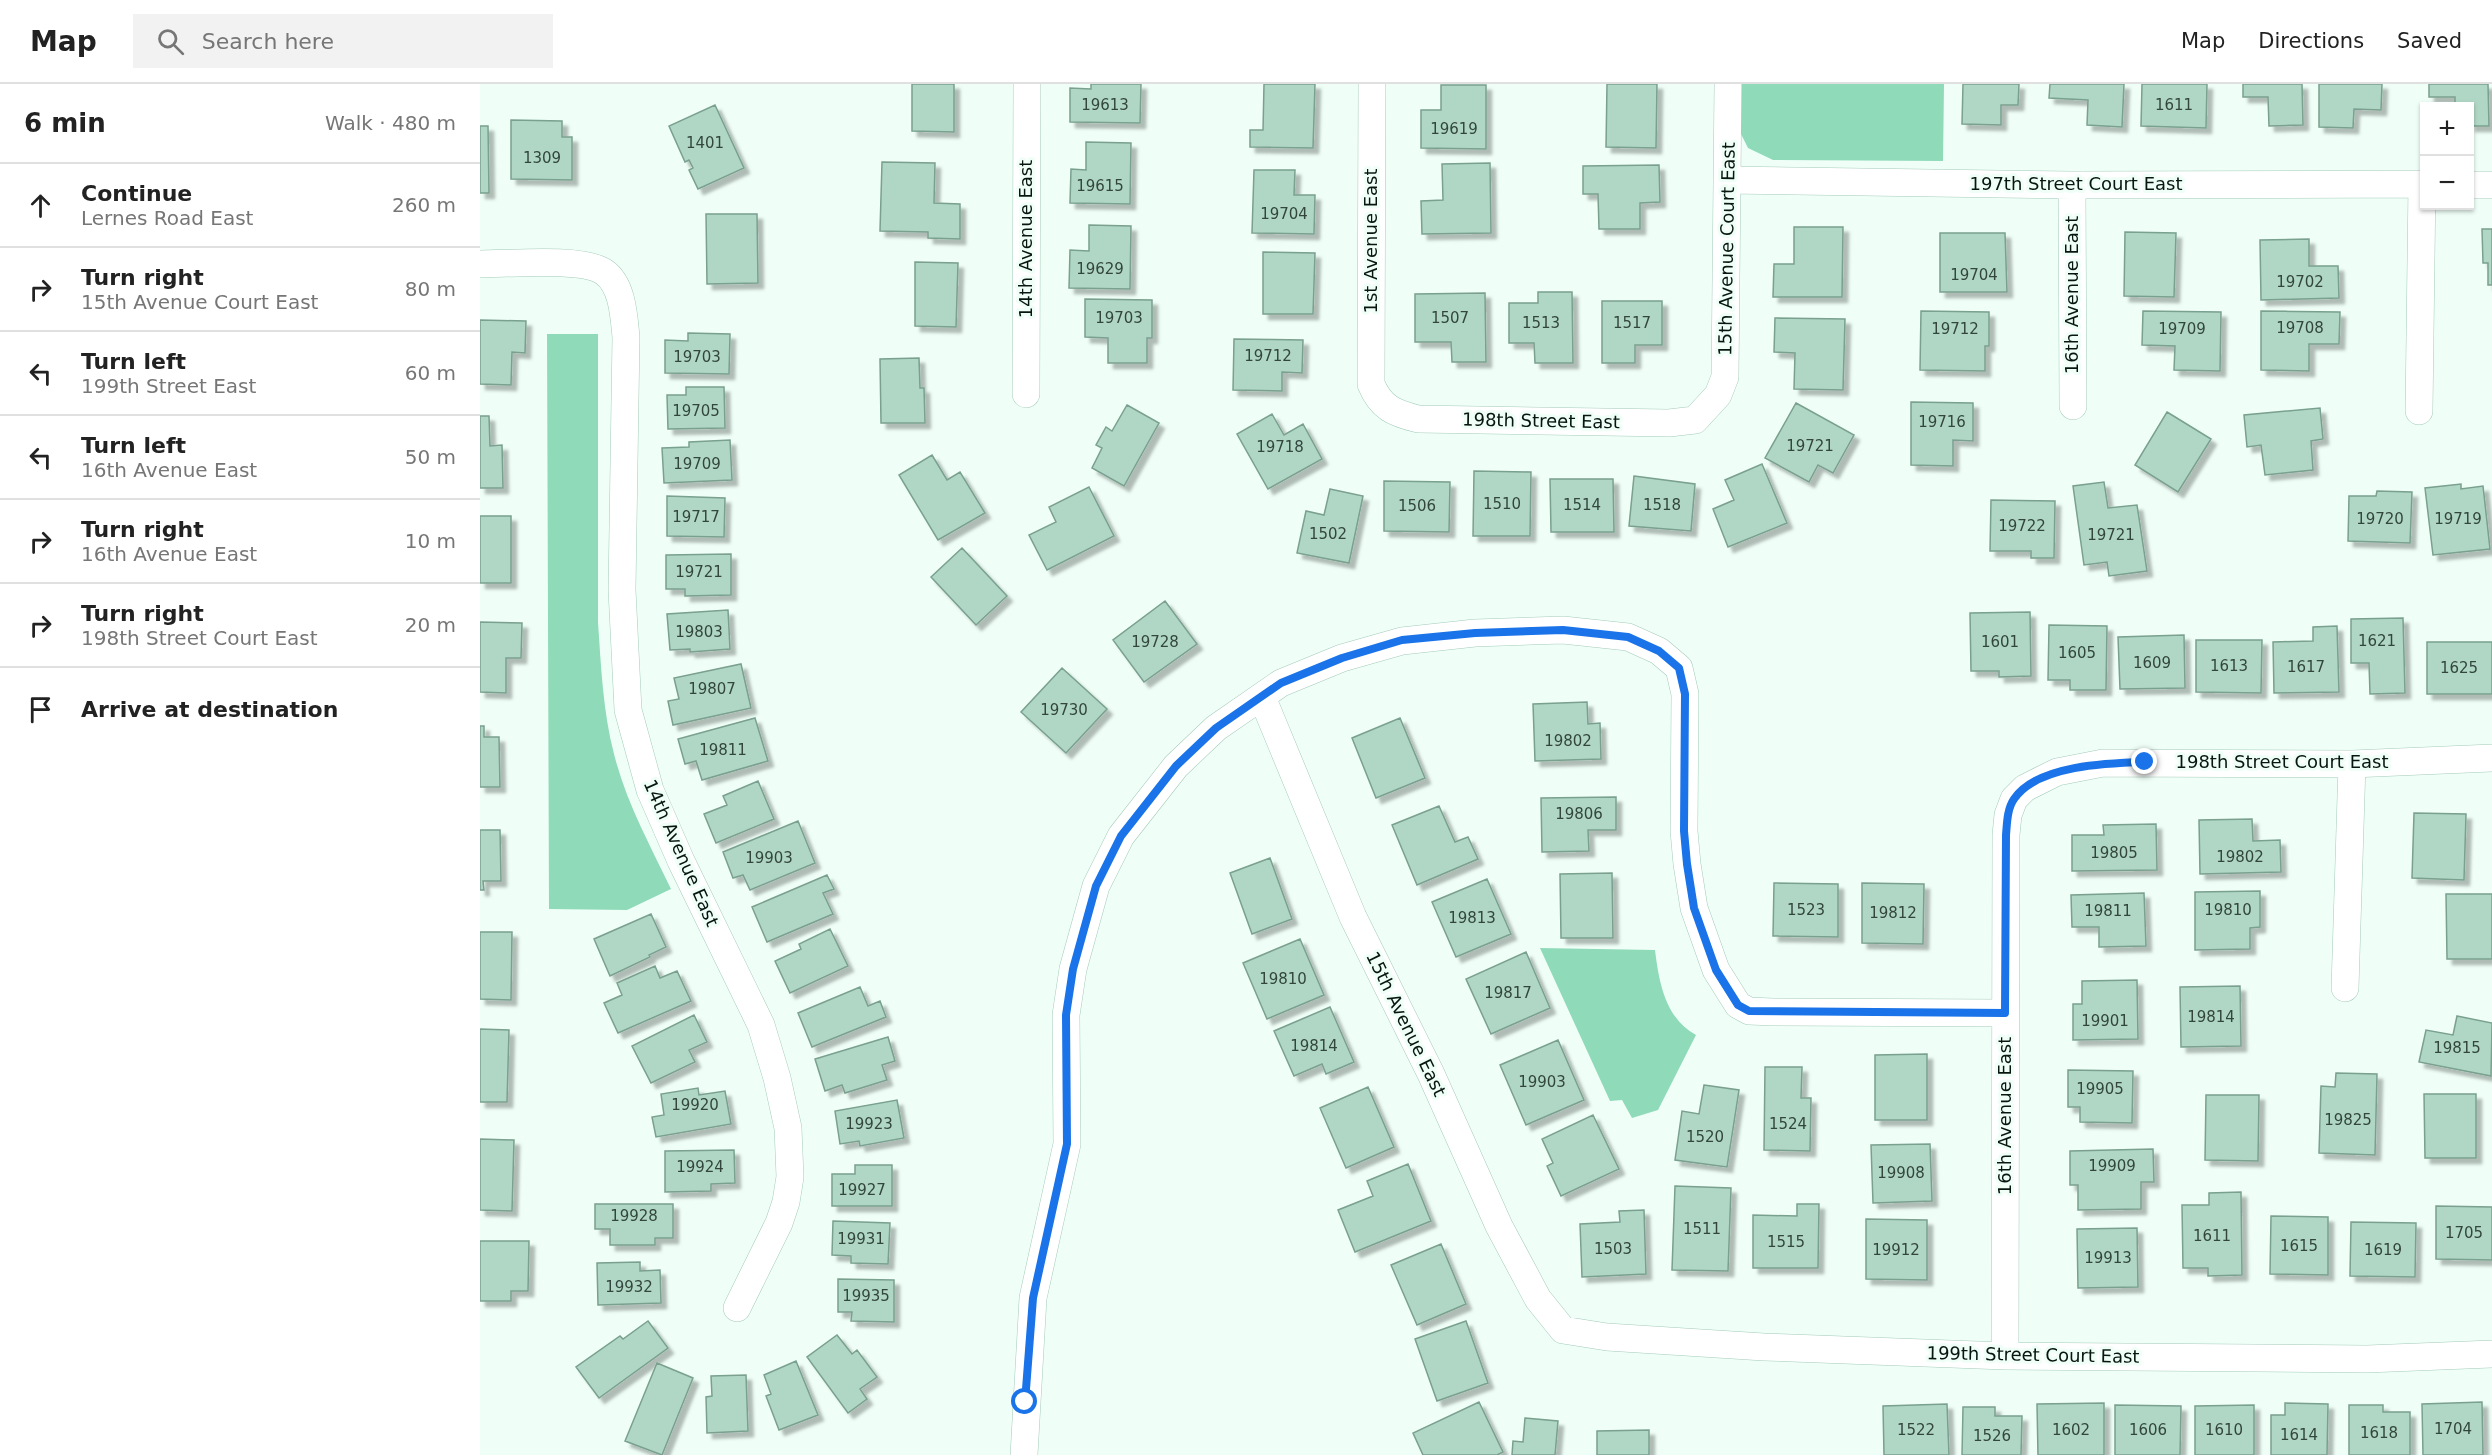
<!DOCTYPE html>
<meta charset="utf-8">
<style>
body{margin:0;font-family:"DejaVu Sans",sans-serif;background:#f2f2f2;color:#222}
.controls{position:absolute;right:18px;top:18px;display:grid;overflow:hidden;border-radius:0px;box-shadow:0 2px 4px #0004}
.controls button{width:54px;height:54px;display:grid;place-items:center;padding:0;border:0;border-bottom:2px solid #e0e0e0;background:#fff;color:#222;font:30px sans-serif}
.stop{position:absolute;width:18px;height:18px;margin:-14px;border:4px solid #1a73e8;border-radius:50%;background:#fff}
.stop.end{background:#1a73e8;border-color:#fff;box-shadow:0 2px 6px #0008}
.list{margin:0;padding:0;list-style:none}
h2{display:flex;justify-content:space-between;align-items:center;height:78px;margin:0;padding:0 24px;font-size:26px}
h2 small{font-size:20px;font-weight:400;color:#767676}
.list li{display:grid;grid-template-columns:39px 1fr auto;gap:18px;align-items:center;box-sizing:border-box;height:84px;padding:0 24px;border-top:2px solid #e0e0e0}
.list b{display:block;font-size:22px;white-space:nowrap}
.list p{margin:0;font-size:20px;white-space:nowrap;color:#767676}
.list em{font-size:20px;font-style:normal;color:#767676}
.icon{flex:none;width:33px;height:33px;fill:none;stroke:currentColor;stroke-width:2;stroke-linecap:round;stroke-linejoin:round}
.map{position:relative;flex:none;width:2012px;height:1371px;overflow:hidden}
header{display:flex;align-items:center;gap:36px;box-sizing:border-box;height:84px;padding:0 30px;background:#fff;border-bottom:2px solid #e0e0e0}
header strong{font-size:28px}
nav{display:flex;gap:33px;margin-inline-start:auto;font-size:21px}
.search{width:420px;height:54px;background:#f2f2f2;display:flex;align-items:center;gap:15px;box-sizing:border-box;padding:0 21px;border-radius:0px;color:#767676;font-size:22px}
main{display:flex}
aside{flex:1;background:#fff}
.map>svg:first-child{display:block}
.green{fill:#8fdab9}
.building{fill:#b0d7c5;stroke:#7aa08f;stroke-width:1.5;filter:url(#shadow)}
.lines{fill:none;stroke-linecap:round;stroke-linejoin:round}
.minor-casing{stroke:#a5cbba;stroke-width:28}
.minor{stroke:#fff;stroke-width:27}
.route{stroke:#1a73e8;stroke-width:8}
.labels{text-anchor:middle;stroke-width:6;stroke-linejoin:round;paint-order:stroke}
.number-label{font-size:15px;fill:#32463d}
.street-label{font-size:18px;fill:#081610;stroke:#effff7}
</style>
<header>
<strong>Map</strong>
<div class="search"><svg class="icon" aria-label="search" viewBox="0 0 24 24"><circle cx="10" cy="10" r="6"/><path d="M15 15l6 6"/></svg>Search here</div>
<nav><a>Map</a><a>Directions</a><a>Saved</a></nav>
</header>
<main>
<aside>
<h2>6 min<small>Walk · 480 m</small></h2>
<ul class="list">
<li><svg class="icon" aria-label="ahead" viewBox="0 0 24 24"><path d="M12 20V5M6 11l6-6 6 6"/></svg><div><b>Continue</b><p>Lernes Road East</p></div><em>260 m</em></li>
<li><svg class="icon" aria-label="right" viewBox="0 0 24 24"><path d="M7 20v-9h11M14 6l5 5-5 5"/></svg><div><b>Turn right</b><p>15th Avenue Court East</p></div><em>80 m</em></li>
<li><svg class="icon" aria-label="left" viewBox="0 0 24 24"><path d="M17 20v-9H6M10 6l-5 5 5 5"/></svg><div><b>Turn left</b><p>199th Street East</p></div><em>60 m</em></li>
<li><svg class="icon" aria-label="left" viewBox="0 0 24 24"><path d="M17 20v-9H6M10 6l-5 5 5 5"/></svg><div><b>Turn left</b><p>16th Avenue East</p></div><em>50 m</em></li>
<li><svg class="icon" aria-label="right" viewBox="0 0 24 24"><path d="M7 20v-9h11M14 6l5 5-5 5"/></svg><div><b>Turn right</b><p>16th Avenue East</p></div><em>10 m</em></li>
<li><svg class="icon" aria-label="right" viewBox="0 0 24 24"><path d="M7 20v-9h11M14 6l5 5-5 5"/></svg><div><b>Turn right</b><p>198th Street Court East</p></div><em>20 m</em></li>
<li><svg class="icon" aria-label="arrive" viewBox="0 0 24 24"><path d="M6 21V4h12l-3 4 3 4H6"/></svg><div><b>Arrive at destination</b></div></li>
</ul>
</aside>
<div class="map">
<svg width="2012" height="1371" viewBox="0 0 2012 1371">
<defs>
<filter id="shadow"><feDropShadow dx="5.5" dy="5.5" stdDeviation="1.5" flood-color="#0004"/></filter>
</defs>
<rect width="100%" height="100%" fill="#effff7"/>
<path class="green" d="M1256 0H1464L1463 77 1293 76 1268 64 1256 40Z
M67 250H118V538C121 582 123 628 134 670 146 718 170 761 191 805L147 826 69 825Z
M1060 864 1175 866C1179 898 1185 934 1216 951L1178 1026 1152 1034 1142 1016 1130 1017Z"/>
<path class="building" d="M432 0H474V48L432 47Z
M611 0H661L660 39 590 38V4L611 5Z
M784 0H835L833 64 770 63V46H783Z
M1127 0H1177L1176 64 1126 63Z
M1483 0H1539L1538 21H1521V41L1482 40Z
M1570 0H1644L1642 43 1607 41 1608 16 1569 14Z
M1662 0H1727L1726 44 1661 42Z
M1763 0H1822L1823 41 1789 42 1788 13H1763Z
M1839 0H1902L1901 26 1874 25 1873 44 1839 43Z
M1949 0H2008L2009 42H1990V22H1975V13H1949Z
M961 1H1006V65L941 64V26H961Z
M235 21 264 84 218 105 209 86 213 84 209 76 205 78 189 42Z
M31 36 82 37V53H92V96L31 95Z
M0 42H8L9 109H0Z
M606 58 651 59 650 120 590 119 591 85 606 86Z
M402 78 455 79 454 119 480 120V155L448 154V148L400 147Z
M1010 79 1011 149 942 150 941 117 963 116 962 80Z
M1179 81 1180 118 1160 119V145H1119L1118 110H1103V82Z
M774 86H815L814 111H835L834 150 772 149Z
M226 130H277L278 199 227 200Z
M609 141 651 142 650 205 589 204 590 166 609 167Z
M1314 143H1363L1362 213H1293L1294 180H1314Z
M2002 145H2012V201H2008V179H2003Z
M1645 148 1696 149 1694 213 1644 212Z
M1460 149H1525L1527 208H1460Z
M1829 155V182H1858L1859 214 1781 216 1780 156Z
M783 168 835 169 833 230H783Z
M435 178 478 179 476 243 435 242Z
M1058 208H1092L1093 279H1055L1054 259H1029V219H1058Z
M1005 209 1006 278H972L971 258H935V210Z
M605 215 672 216V254H667V279H628V254L605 253Z
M1122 217H1182V261H1155V279H1122Z
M1441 227 1509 228V262H1505V287L1440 286Z
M1663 227 1741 228 1740 287 1694 286 1695 262 1662 261Z
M1781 227 1860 228 1859 260H1829V287L1781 286Z
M1295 234 1365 235 1363 306 1314 305 1315 269 1294 268Z
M0 236 46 237 45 269 32 268 31 301 0 300Z
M208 249 250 250 249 290 185 289V256L208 257Z
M754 255 823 256 822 289 802 288V307L753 306Z
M439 274 440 304H444L445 339H401L400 275Z
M206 303H244L245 344 188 345 187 311H206Z
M1431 318 1493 319V357L1473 356V382L1431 381Z
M1316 319 1374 351 1353 389 1338 381 1329 398 1285 374Z
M647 321 679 339 644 402 612 384 622 364 616 361 626 343 632 347Z
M1840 324 1843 355 1831 357 1833 386 1785 391 1781 361 1767 363 1764 331Z
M1687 328 1731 355 1698 408 1655 381Z
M792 330 804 351 823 340 842 375 788 405 757 350Z
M0 332H9L10 362 22 361 23 404H0Z
M250 356 252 396 184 399 182 364 209 363V358Z
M452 371 467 396 480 388 505 429 458 456 419 391Z
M1282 380 1307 439 1248 463 1233 425 1254 416 1245 396Z
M994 387 1051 388 1050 452H993Z
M1154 392 1215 400 1211 447 1149 442Z
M1070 395H1133L1134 448H1071Z
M904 397 970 398 969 448 904 447Z
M1624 398 1628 424 1657 421 1667 487 1629 492 1627 478 1604 481 1593 402Z
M1981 400V405L2003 402 2010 465 1953 471 1945 404Z
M609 403 634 452 567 486 549 451 576 438 569 423Z
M850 405 883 412 869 479 817 469 826 427 844 431Z
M1897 407 1932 408 1930 459 1868 457 1869 412H1896Z
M187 412 245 414 244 453 187 452Z
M1511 416 1575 417 1574 474H1551V467H1510Z
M0 432H31V499H0Z
M482 464 527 512 496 541 451 493Z
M251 470V511L205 512V505H186V471Z
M685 517 717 560 664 598 633 556Z
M248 526 250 565 210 568V565L190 566 187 530Z
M1550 528 1551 592 1519 593V587H1491L1490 529Z
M1923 534 1925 609 1890 610 1889 579H1871V535Z
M0 538 42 539 41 574H26V609L0 608Z
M1569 541 1627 542 1626 606H1590V596H1568Z
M1857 542 1859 608 1794 609 1793 558 1833 557V543Z
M1704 551 1705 604 1640 605 1638 553Z
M1716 556H1782L1781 609 1716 608Z
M1947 558H2012V610H1947Z
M261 580 271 624 193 641 188 617 199 615 194 594Z
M582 584 627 625 586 669 541 628Z
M1107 618 1108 640 1120 639 1121 675 1055 677 1053 620Z
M275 634 288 677 222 696 216 677 205 680 198 655Z
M920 634 945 694 896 714 872 654Z
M0 642H4V653H19L20 703H0Z
M278 697 294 735 236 759 224 730 247 721 243 712Z
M1136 713V746H1108L1109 767 1062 768 1061 714Z
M959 722 975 758 988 753 998 775 937 801 912 741Z
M1934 729 1986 730 1984 796 1932 794Z
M1772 735 1773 757 1800 756 1801 788 1720 790 1719 736Z
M318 737 335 779 270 806 263 791 253 794 243 768Z
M1676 740 1677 786 1592 787V751H1624L1623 741Z
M0 746H20L21 797H3L4 806H0Z
M790 774 812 835 772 850 750 789Z
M1132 789 1133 854H1081L1080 790Z
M347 791 354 805 343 809 353 830 287 858 272 823Z
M1007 795 1031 850 976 873 952 818Z
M1294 799 1358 800V853L1293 852Z
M1382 799 1444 800 1443 860 1382 859Z
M1780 807V843L1770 844V865L1715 866V808Z
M1664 809 1666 862 1619 863V843H1592L1591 811Z
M1966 810H2012V875H1967Z
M171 830 186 863 169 871 170 873 130 892 114 855Z
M350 845 368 882 310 909 295 877 321 865 319 860Z
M0 848H32L31 916 0 915Z
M820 855 844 911 787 935 763 879Z
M1046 868 1070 924 1011 950 986 895Z
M175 882 180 894 197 887 211 917 138 949 124 919 142 911 137 899Z
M1657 896 1658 955 1593 956V920H1602V897Z
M1760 902 1761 962 1701 963 1700 903Z
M380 903 388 922 400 917 406 933 332 963 318 929Z
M850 923 874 978 846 990 842 980 814 992 794 947Z
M214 931 227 958 209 966 215 978 171 999 152 962Z
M1977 932 2012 939 2011 992 1939 978 1946 946 1973 951Z
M0 945 29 946 27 1018H0Z
M408 953 415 977 402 981 407 996 365 1009 362 1001 345 1007 335 975Z
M1078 956 1104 1016 1046 1041 1020 981Z
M1447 970V1036H1395V971Z
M1285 983H1322L1321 1014H1331L1330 1067 1284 1066Z
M1588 986 1653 987 1652 1039 1600 1038V1023H1588Z
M1856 989 1897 990 1895 1071 1839 1069 1841 1002 1855 1003Z
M1224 1001 1259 1006 1247 1083 1195 1076 1202 1027 1219 1030Z
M888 1003 914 1063 866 1084 840 1024Z
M218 1004 219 1011 245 1007 251 1040 176 1053 172 1033 184 1031 181 1010Z
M1944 1010H1996V1074H1945Z
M1726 1011H1779L1778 1077 1725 1076Z
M417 1016 424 1054 380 1062 379 1057 360 1060 355 1027Z
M1113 1031 1139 1085 1081 1112 1067 1082 1073 1079 1062 1055Z
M0 1055 34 1056 32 1127 0 1126Z
M1450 1060 1452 1117 1393 1119 1391 1061Z
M1673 1065 1674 1098H1661V1125L1598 1126V1101H1590V1067Z
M254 1066 255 1099 231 1100V1107L185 1108V1067Z
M928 1080 951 1137 875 1168 858 1126 893 1112 887 1097Z
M375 1081H412V1122H352V1090H375Z
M1195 1102 1251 1104 1248 1187 1192 1186Z
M1761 1108 1762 1191 1728 1192V1184H1703L1702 1121H1729V1109Z
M115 1120H193V1154H175V1161H130V1145H115Z
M1317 1120H1339L1338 1184H1273V1131L1317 1132Z
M1956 1122 2012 1123V1176L1956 1175Z
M1164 1126 1166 1190 1102 1193 1100 1140 1140 1138 1139 1127Z
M1791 1132 1848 1133V1191L1790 1190Z
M1386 1135 1447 1136V1196L1386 1195Z
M353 1137 410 1139 408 1180 371 1179V1172L352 1171Z
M1871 1138 1936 1139 1935 1193 1870 1192Z
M1657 1144 1658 1203 1598 1204 1597 1145Z
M0 1157H49L48 1207H31V1217H0Z
M961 1160 986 1220 937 1241 911 1181Z
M160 1178V1187L180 1186 181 1219 118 1221 117 1179Z
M358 1195 414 1196V1238L371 1237 372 1228H358Z
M168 1237 188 1264 119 1314 96 1283 140 1252 143 1255Z
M986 1237 1008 1299 957 1317 935 1255Z
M357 1251 372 1270 377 1266 397 1293 380 1305 387 1315 368 1329 327 1273Z
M316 1277 338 1331 299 1346 286 1312 291 1310 284 1291Z
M177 1279 213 1294 182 1371 145 1357Z
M266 1291 268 1347 227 1349 226 1313 232 1312 231 1292Z
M999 1318 1023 1368 1017 1371H943L933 1349Z
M2002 1318 2003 1371H1943L1942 1320Z
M1624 1319V1371H1558L1557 1320Z
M1805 1319 1848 1320 1847 1371H1791V1331H1805Z
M1467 1320 1469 1371H1404L1403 1322Z
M1635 1321 1701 1322 1700 1371H1635Z
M1774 1321V1371H1715V1322Z
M1869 1321H1903V1328H1930V1371H1869Z
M1483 1323H1515V1332H1542L1541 1371H1482Z
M1045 1334 1078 1337 1075 1371H1032L1033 1357 1043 1358Z
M1169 1346V1371H1117V1347Z"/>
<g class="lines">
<defs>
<path id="minor" d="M892 0 891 300C901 324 914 329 938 335L1189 339 1215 336 1238 311 1245 293 1248 0
M1247 96 1592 101 1944 100
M1592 101 1593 322
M1990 101H2012
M0 180C28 180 103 173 124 188 143 201 144 234 146 253L142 506 148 626 170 706 201 777 281 941 297 994 308 1044 310 1093 306 1118 299 1139 257 1224
M546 310 547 0
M1939 327 1942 100
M782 613 873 833 951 990 1019 1142 1058 1215 1083 1246 1127 1253 1284 1263 1525 1272 1887 1275 2012 1270
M1865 904 1872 680
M1525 1272 1526 751 1528 731 1534 715 1545 704 1577 688 1623 679 1872 680 2012 674
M544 1371 553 1214 587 1060 586 931 593 885 616 802 641 752 696 682 736 644 801 599 862 574 922 557 995 549 1083 546 1148 553 1179 567 1199 584 1205 610 1204 747 1207 780 1214 824 1236 886 1258 921 1269 927 1293 928 1525 929"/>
</defs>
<use href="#minor" class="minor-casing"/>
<use href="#minor" class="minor"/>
</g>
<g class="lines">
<path class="route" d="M545 1318 553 1214 587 1060 586 931 593 885 616 802 641 752 696 682 736 644 801 599 862 574 922 556 995 549 1083 546 1148 553 1179 567 1199 584 1205 610 1204 747 1207 780 1214 824 1236 886 1258 921 1269 927 1525 929 1526 751C1527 740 1527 725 1534 715 1557 681 1628 679 1665 678"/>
</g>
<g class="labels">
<g class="number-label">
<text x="625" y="26">19613</text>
<text x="1694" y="26">1611</text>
<text x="974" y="50">19619</text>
<text x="225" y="64">1401</text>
<text x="62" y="79">1309</text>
<text x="620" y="107">19615</text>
<text x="804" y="135">19704</text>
<text x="620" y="190">19629</text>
<text x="1494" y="196">19704</text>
<text x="1820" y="203">19702</text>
<text x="639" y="239">19703</text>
<text x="970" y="239">1507</text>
<text x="1061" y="244">1513</text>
<text x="1152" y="244">1517</text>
<text x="1820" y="249">19708</text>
<text x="1475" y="250">19712</text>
<text x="1702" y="250">19709</text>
<text x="788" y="277">19712</text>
<text x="217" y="278">19703</text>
<text x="216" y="332">19705</text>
<text x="1462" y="343">19716</text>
<text x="1330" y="367">19721</text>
<text x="800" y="368">19718</text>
<text x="217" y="385">19709</text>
<text x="1022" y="425">1510</text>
<text x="1102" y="426">1514</text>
<text x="1182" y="426">1518</text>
<text x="937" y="427">1506</text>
<text x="216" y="438">19717</text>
<text x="1900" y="440">19720</text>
<text x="1978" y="440">19719</text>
<text x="1542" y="447">19722</text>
<text x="848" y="455">1502</text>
<text x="1631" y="456">19721</text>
<text x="219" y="493">19721</text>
<text x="219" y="553">19803</text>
<text x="1897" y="562">1621</text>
<text x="675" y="563">19728</text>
<text x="1520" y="563">1601</text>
<text x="1597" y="574">1605</text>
<text x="1672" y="584">1609</text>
<text x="1749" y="587">1613</text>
<text x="1826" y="588">1617</text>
<text x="1979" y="589">1625</text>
<text x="232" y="610">19807</text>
<text x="584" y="631">19730</text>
<text x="1088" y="662">19802</text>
<text x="243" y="671">19811</text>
<text x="1099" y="735">19806</text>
<text x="1634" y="774">19805</text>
<text x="1760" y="778">19802</text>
<text x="289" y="779">19903</text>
<text x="1326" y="831">1523</text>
<text x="1748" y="831">19810</text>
<text x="1628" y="832">19811</text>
<text x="1413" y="834">19812</text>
<text x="992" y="839">19813</text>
<text x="803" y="900">19810</text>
<text x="1028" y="914">19817</text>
<text x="1731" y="938">19814</text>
<text x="1625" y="942">19901</text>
<text x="834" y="967">19814</text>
<text x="1977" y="969">19815</text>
<text x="1062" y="1003">19903</text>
<text x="1620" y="1010">19905</text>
<text x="215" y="1026">19920</text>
<text x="1868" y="1041">19825</text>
<text x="389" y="1045">19923</text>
<text x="1308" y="1045">1524</text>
<text x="1225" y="1058">1520</text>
<text x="1632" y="1087">19909</text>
<text x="220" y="1088">19924</text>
<text x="1421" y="1094">19908</text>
<text x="382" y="1111">19927</text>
<text x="154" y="1137">19928</text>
<text x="1222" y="1150">1511</text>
<text x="1984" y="1154">1705</text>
<text x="1732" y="1157">1611</text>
<text x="381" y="1160">19931</text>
<text x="1306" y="1163">1515</text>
<text x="1819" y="1167">1615</text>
<text x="1133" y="1170">1503</text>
<text x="1416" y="1171">19912</text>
<text x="1903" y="1171">1619</text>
<text x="1628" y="1179">19913</text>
<text x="149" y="1208">19932</text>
<text x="386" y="1217">19935</text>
<text x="1973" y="1350">1704</text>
<text x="1436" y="1351">1522</text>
<text x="1591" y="1351">1602</text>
<text x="1668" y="1351">1606</text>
<text x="1744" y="1351">1610</text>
<text x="1899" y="1354">1618</text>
<text x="1819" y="1356">1614</text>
<text x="1512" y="1357">1526</text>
</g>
<g class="street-label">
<text x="1596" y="106">197th Street Court East</text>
<text transform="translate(546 155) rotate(-90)" y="6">14th Avenue East</text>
<text transform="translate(891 157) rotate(-90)" y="6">1st Avenue East</text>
<text transform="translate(1247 165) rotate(-89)" y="6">15th Avenue Court East</text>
<text transform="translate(1592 211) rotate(-90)" y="6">16th Avenue East</text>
<text transform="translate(1061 337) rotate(1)" y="6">198th Street East</text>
<text x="1802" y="684">198th Street Court East</text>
<text transform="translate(201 769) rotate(66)" y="6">14th Avenue East</text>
<text transform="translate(926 940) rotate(64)" y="6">15th Avenue East</text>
<text transform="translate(1525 1032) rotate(-90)" y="6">16th Avenue East</text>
<text transform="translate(1553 1271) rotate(1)" y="6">199th Street Court East</text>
</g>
</g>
</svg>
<div class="controls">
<button>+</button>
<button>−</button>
</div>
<div class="stop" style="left:545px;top:1318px"></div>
<div class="stop end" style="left:1665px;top:678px"></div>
</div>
</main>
